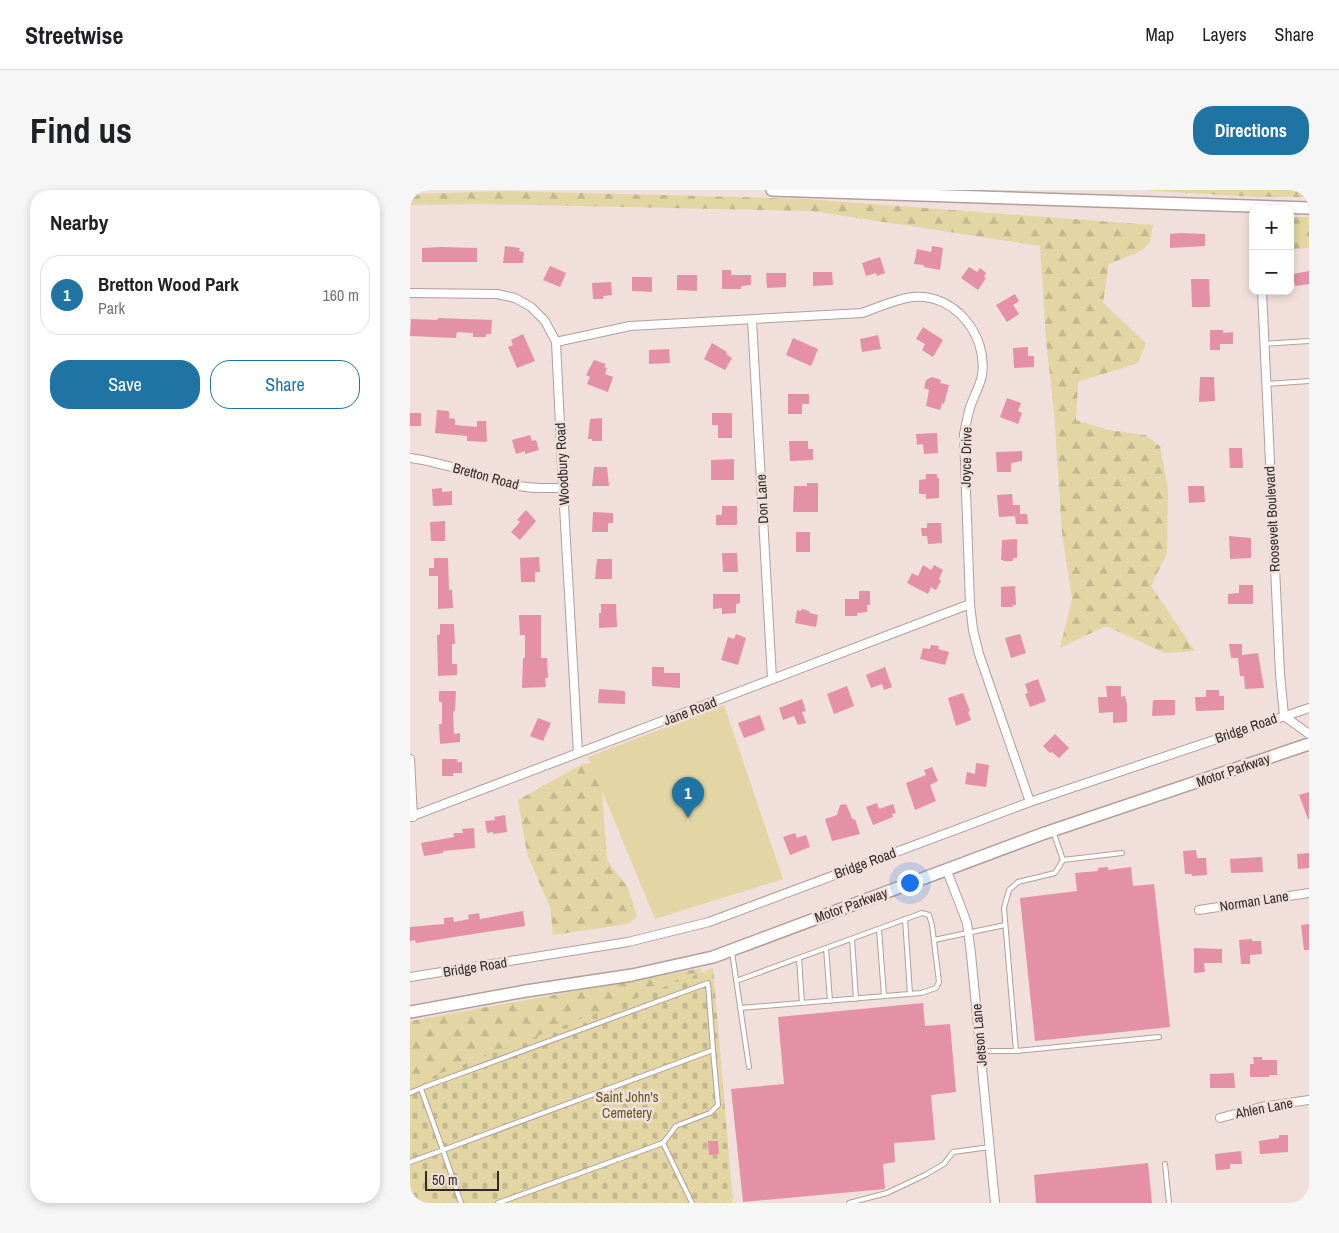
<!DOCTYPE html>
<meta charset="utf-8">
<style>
body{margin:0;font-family:"Archivo Narrow",sans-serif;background:#f6f6f6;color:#202124}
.controls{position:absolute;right:15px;top:15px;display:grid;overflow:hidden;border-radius:10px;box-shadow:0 2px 8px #0003}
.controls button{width:45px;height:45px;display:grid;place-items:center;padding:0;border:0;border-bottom:1px solid #e0e0e0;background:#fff;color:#202124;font:25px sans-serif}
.scale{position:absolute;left:15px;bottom:12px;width:74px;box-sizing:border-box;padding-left:5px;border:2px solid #312a28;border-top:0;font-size:14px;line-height:18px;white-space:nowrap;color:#312a28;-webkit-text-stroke:4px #f1dfdb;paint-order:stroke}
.you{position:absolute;left:499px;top:692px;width:18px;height:18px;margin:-12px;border:4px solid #fff;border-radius:50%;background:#1a73e8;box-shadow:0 0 0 8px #1a73e833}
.badge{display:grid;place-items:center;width:32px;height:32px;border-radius:50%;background:#2074a4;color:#fff;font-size:16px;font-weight:700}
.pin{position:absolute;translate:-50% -41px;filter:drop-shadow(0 1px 2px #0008)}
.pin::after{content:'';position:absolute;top:26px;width:18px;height:15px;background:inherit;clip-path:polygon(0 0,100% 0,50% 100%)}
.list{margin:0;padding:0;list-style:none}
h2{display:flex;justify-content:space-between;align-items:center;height:65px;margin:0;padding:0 20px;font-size:21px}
h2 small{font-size:16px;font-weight:400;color:#757577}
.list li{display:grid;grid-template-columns:32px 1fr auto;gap:15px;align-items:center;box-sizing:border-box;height:80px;margin:0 10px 10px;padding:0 10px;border:1px solid #e0e0e0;border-radius:20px}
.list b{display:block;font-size:19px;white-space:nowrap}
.list p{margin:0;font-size:16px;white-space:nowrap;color:#757577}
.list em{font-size:16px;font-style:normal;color:#757577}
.actions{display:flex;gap:10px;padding:15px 20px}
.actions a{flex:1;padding:11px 0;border:1px solid #2074a4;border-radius:20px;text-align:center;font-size:18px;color:#2074a4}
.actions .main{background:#2074a4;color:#fff}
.map{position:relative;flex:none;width:899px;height:1013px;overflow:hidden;border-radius:20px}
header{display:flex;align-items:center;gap:30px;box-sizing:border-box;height:70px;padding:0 25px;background:#fff;border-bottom:1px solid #e0e0e0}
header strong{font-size:24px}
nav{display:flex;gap:28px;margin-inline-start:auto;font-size:18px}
.intro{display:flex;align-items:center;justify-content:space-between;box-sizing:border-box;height:120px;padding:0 30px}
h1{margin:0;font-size:35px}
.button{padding:12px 22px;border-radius:20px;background:#2074a4;color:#fff;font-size:18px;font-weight:700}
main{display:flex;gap:30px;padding:0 30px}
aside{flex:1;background:#fff;border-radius:20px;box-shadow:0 2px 8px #0003}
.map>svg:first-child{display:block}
.green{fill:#e3d6a4}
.forest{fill:url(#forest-firs)}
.cemetery{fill:url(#cemetery-stones)}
.building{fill:#e490a6}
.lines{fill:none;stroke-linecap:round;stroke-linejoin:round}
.lane-casing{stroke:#b09f9b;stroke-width:6}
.street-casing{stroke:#b09f9b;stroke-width:10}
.secondary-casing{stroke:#b09f9b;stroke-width:14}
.lane{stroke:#fff;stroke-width:4}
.street{stroke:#fff;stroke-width:8}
.secondary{stroke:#fff;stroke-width:11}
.labels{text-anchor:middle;stroke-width:5;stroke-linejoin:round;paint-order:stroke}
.street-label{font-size:14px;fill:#312a28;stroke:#f1dfdb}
.park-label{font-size:14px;fill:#655719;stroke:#f1dfdb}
</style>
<header>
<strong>Streetwise</strong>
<nav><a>Map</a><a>Layers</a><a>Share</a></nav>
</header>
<div class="intro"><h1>Find us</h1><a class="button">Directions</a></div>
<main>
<aside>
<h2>Nearby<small></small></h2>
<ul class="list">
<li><span class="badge">1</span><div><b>Bretton Wood Park</b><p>Park</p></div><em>160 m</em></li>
</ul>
<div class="actions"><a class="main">Save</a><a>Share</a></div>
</aside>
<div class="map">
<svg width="899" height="1013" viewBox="0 0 899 1013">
<defs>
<pattern id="forest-firs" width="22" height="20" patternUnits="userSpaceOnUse" patternTransform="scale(1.25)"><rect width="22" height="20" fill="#e3d6a4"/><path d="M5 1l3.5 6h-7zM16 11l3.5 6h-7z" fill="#c3b88d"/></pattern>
<pattern id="cemetery-stones" width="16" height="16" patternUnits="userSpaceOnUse" patternTransform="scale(1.25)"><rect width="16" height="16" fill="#e3d6a4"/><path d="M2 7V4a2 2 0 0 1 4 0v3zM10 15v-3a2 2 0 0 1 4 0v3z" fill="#c3b88d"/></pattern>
</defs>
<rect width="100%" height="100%" fill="#f1dfdb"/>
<path class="green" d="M314 515 373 689 245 729 178 567Z"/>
<path class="forest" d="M730 0H899V7H845Z
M98 1 396 9 743 35 740 52 733 60 699 74 693 113 736 153 728 173 668 192 666 230 699 240 735 245 750 256 758 299 757 363 741 396 785 461 755 463 696 436 650 458 662 409 652 344 644 222 636 150 630 56 402 21 70 14 0 15V4Z
M880 27H899V58L880 59Z
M190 573 197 670 218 698 227 726 218 734 143 745 140 717 117 664 108 610 172 574Z
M292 778 289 792 0 895V831Z"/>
<path class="cemetery" d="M303 778 323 1013H0V895Z"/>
<path class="building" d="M770 43 795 44V56L760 58V44Z
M95 56 110 58 109 61 114 62 113 73H93Z
M522 56 533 58 530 80 514 77V75L504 74 507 59 521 62Z
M32 57 67 58V72H12V58Z
M470 67 475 83 467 86 466 83 456 86 452 73Z
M140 76 156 83 150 97 133 90Z
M559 77 567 82 570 78 576 83 574 87 576 88 568 100 551 88Z
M312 80H321V85H341V95L331 96V99H312Z
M899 81V94L885 96 883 84Z
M403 82H422L423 95 403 96Z
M356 83H376V97L357 98Z
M267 85H287V101L267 100Z
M222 87H242V102L222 101Z
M781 89H799L800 117H782Z
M201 92 202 105 193 106V109H183L182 93Z
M605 104 609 111 603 115 609 124 597 132 586 115Z
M28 128 82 130 81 144H76V147H63V143L47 142 46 148 0 146 1 129 28 130Z
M513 137 533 150 523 167 512 160 515 154 506 149Z
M800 140H813V143L823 142V154H810V160H800Z
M113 144 125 171 107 178 98 157 103 155 101 150Z
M468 145 471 159 452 162 450 149Z
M383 148 408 159 401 176 376 165Z
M302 153 317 162 316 164 322 168 315 180 294 169Z
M618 157V166H624V177L604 178 603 158Z
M259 159 260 173 239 174V160Z
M184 170 196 174 194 177 197 178 195 184 203 187 198 202 177 194 180 187 176 185Z
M522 187 531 190 530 193 539 195 534 214 532 213 530 220 516 216 519 200 514 198 516 190Z
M790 187H804L805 211 789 212Z
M378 204H399V214H392V224H378Z
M597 208 611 213 608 221 612 223 608 234 590 227Z
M27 220 39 221V228L45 229V235L67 237V231H76L77 252 57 251V246L25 243Z
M0 223H11V236H0Z
M302 223H322V248H308V235H302Z
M192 228V251H182V249H178L180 229Z
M527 243 528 263 514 264 513 254 507 255 506 244Z
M120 245 122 251 126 250 129 260 115 264V261L106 264 102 250Z
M379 251H398V259H403V270L380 271Z
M819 258H832L833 278H820Z
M612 261V271L601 273V282H587L586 262Z
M324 269V290H301V270Z
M184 277H197L199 296H182Z
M516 284H527V288H529V308L516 309V304H509V290L516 289Z
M397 293H408V322H383L384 296H397Z
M778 296H794L795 312 779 313Z
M32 298V302L42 301V315L23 316 22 299Z
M602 304 603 315H610V324H617L618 334H606L605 326 589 327 587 305Z
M312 316H327V335H306V325H312Z
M116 320 126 331 110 350 101 342 110 332 107 330Z
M183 322 203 323V333H198V342H182Z
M35 331V351H21L20 332Z
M517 333H531L532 353 518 354 517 346H512L511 338H517Z
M386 342H400V362H386Z
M819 346 841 348V368L820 369Z
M607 349V368H603V371H593V370H591L592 350Z
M312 363H327L328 382H313Z
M129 367 130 382H125V392H111L110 368Z
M24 368H38L39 400H42L43 418 28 419V386H19V378H24Z
M187 369H202V389H185Z
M513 375 521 380 524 375 533 380 529 389 531 391 526 400 521 397 518 404 497 393 502 383 508 386Z
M829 395H843V414H818V404L829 403Z
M605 396 606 415H602L603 417H591V397Z
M449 401H460V415H457V422L447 423V426H435V409H449Z
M303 404H330V413L326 414V423L312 424V418L303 419Z
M191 414H206L207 437 189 438V423H191Z
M392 419 399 421V423L408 425 406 437 385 433 387 420 391 421Z
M109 425H131V468H137L138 488H135L136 497 112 498 113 468H115V445H110Z
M30 434H44L45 454H42V474H47V485L28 486 27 445H30Z
M326 444 336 448 328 475 311 470 318 447 324 449Z
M610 444 616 463 601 468 595 448Z
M819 454H832V465L848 463 854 498 835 499 834 486H830L828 468H821Z
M521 455 529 456 528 459 539 462 535 475 510 469 513 458 520 459Z
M242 477H254V483H270V498L242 496Z
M475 477 482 497 474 500 472 494 461 498 456 485Z
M628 489 636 511 620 517 615 504 618 503 615 494Z
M437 496 444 516 424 524 417 504Z
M696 496H711V507L715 506 717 514V532L703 533V522L689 523 688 507H697Z
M189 499 215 501V514L188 513Z
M796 500H809V506H814V520L786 521 785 507H796Z
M29 501H46L45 521H43L44 544 50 543V552L30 554 29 534H32V512H29Z
M553 503 560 521 558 522 561 530 546 536 538 508Z
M392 509 396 521 392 522 396 533 388 535 384 526 373 530 369 518Z
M743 510H765V525L742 526Z
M350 525 355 540 334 548 328 533Z
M128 528 141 533 133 551 120 546Z
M645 544 659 558 649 568 642 562 640 563 633 556Z
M32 569H47V572H52V583H43V586H32Z
M566 573 579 575 576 597 555 594 557 582 565 584Z
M522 577 528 591 520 595 526 611 505 620 496 593 516 585 514 580Z
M899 602V629H898L889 605Z
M467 613 469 619 483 614 486 623 482 624 483 627 463 635 456 617Z
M436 614 443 630 445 629 450 644 422 651 415 629 427 625 430 615Z
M95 625 97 642 83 644V642L77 643 75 631 85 630 84 627Z
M64 638 65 658 33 661V663L14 666 11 653 44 647V643H53L52 639Z
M385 643 387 648 396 645 400 657 380 665 373 647Z
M786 660 787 668H796L797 685 782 686V684H775L773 661Z
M899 663V678L888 679 887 664Z
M852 667 853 682 821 683 820 669Z
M698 677V680L721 677 723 696 744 694 760 837 625 851 610 708 667 701 665 683 688 681V678Z
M113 721 115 736 6 753 5 750 0 751V737L34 734V728L43 727 44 732 59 729 58 725 69 723 70 729Z
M899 734V760H894L891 735Z
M842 749V751H851L852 764 840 765V774H831L829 750Z
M784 758 812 759V773H794L795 782 784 783Z
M513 813 515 836 540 834 546 902 521 905 525 950 484 953 485 972 473 974 475 999 333 1012 321 899 374 894 368 827Z
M843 867H852V870H867V885H859V887H840V874H844Z
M824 883 825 898H800V884Z
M869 945H878V962L850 964 849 951 869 948Z
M298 951H308L309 964 299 965Z
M831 961 832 974H820V979L806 980 805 964Z
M738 973 742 1013H626L624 985Z"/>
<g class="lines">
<defs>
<path id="lane" d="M854 154 899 151
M856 194 899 191
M643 641 653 670
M653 670 645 683 608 692 599 700 594 718 606 861 749 847
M653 670 712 663
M495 729 500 804
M469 739 474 806
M442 749 446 809
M524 750 595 735
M416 758 420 811
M322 762 339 877
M389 768 392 813
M326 791 512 723 519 725 522 735 529 792 526 798 511 803 330 818
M571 861H606
M0 903 14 897 298 793 303 860 33 960 11 899
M253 953 282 1013
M0 972 33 960 51 1013
M755 974 759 1013
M88 1013 253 953 266 936 300 923 308 915 303 860
M439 1013 477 1003 515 985 534 974 543 962 580 957"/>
<path id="street" d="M852 101 870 484 874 526 899 544
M0 103 87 104 105 108 121 117 135 131 146 152 153 298 168 563
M342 130 362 489
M146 152 220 136 452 123C469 117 486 109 503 107 545 103 578 146 572 185 570 197 562 209 559 221 557 228 556 236 554 244L560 414 563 440 569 464 620 612
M0 268C38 273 73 288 110 296 124 299 138 298 153 298
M0 569 3 627
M0 627 560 414
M537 681 557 733 561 764 585 1013
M789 720 899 703
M0 787 218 752 299 732 620 612 899 518
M810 928 851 917 899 910"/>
<path id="secondary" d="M362 0 899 18
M0 822 116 801 222 785 303 767 632 644 899 554"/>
</defs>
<use href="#lane" class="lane-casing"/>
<use href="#street" class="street-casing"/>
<use href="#secondary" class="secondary-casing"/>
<use href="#lane" class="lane"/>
<use href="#street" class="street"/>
<use href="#secondary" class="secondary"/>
</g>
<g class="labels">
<g class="street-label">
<text transform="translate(556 267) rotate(-89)" y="5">Joyce Drive</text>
<text transform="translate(152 274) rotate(-93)" y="5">Woodbury Road</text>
<text transform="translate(76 286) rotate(15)" y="5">Bretton Road</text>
<text transform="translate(352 309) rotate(-93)" y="5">Don Lane</text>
<text transform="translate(862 329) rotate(-93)" y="5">Roosevelt Boulevard</text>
<text transform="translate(280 521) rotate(-21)" y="5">Jane Road</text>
<text transform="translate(836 538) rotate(-19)" y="5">Bridge Road</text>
<text transform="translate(823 580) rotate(-19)" y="5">Motor Parkway</text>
<text transform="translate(455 673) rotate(-20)" y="5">Bridge Road</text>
<text transform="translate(844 711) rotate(-9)" y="5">Norman Lane</text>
<text transform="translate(441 715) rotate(-20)" y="5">Motor Parkway</text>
<text transform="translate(65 777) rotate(-9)" y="5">Bridge Road</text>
<text transform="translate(569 845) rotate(-95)" y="5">Jetson Lane</text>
<text transform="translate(854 918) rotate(-11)" y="5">Ahlen Lane</text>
</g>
<g class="park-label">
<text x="217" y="912">Saint John's<tspan x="217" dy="16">Cemetery</tspan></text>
</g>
</g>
</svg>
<div class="controls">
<button>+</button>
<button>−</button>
</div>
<div class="scale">50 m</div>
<div class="you"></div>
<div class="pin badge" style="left:278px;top:628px">1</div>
</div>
</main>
